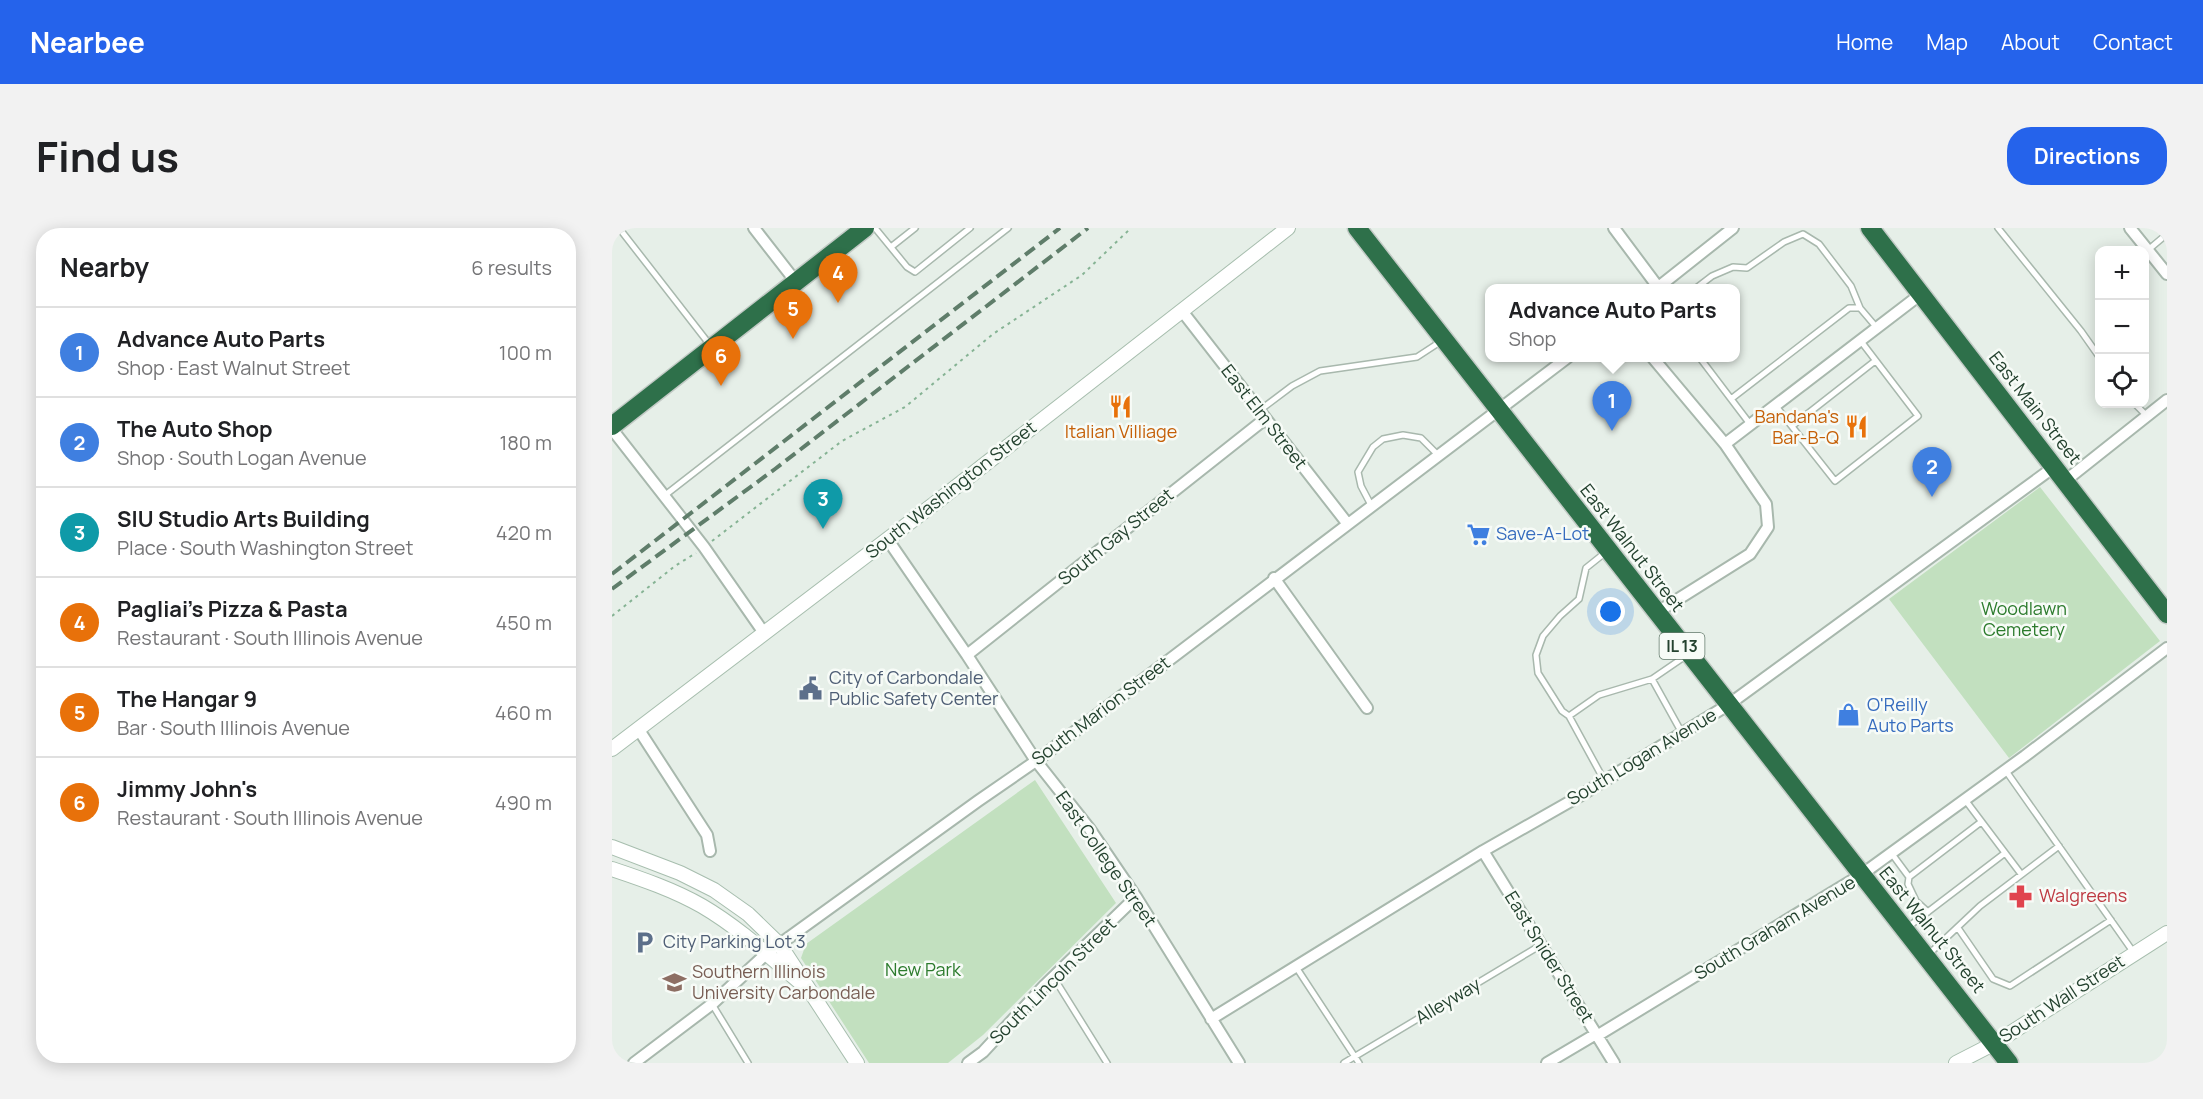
<!DOCTYPE html>
<meta charset="utf-8">
<style>
body{margin:0;font-family:Manrope,sans-serif;background:#f2f2f2;color:#202124}
.controls{position:absolute;right:18px;top:18px;display:grid;overflow:hidden;border-radius:12px;box-shadow:0 3px 15px #0003}
.controls button{width:54px;height:54px;display:grid;place-items:center;padding:0;border:0;border-bottom:2px solid #e0e0e0;background:#fff;color:#202124;font:30px sans-serif}
.you{position:absolute;left:999px;top:384px;width:21px;height:21px;margin:-15px;border:4px solid #fff;border-radius:50%;background:#1a73e8;box-shadow:0 0 0 9px #1a73e833}
.badge{display:grid;place-items:center;width:39px;height:39px;border-radius:50%;background:#2563eb;color:#fff;font-size:20px;font-weight:700}
.pin{position:absolute;translate:-50% -50px;filter:drop-shadow(0 2px 3px #0008)}
.pin::after{content:'';position:absolute;top:32px;width:21px;height:18px;background:inherit;clip-path:polygon(0 0,100% 0,50% 100%)}
.popup{position:absolute;left:873px;top:56px;width:255px;height:78px;box-sizing:border-box;display:grid;place-content:center;border-radius:12px;background:#fff;filter:drop-shadow(0 2px 4px #0005);font-size:20px;white-space:nowrap;color:#757577}
.popup b{font-size:22px;color:#202124}
.popup::after{content:'';position:absolute;left:50%;top:100%;margin-left:-12px;border:12px solid transparent;border-top-color:#fff}
.list{margin:0;padding:0;list-style:none}
h2{display:flex;justify-content:space-between;align-items:center;height:78px;margin:0;padding:0 24px;font-size:26px}
h2 small{font-size:20px;font-weight:400;color:#757577}
.list li{display:grid;grid-template-columns:39px 1fr auto;gap:18px;align-items:center;box-sizing:border-box;height:90px;padding:0 24px;border-top:2px solid #e0e0e0}
.list b{display:block;font-size:22px;white-space:nowrap}
.list p{margin:0;font-size:20px;white-space:nowrap;color:#757577}
.list em{font-size:20px;font-style:normal;color:#757577}
.icon{flex:none;width:33px;height:33px;fill:none;stroke:currentColor;stroke-width:2;stroke-linecap:round;stroke-linejoin:round}
.map{position:relative;flex:none;width:1555px;height:835px;overflow:hidden;border-radius:24px}
header{display:flex;align-items:center;gap:36px;box-sizing:border-box;height:84px;padding:0 30px;background:#2563eb;color:#fff}
header strong{font-size:28px}
nav{display:flex;gap:33px;margin-inline-start:auto;font-size:21px}
.intro{display:flex;align-items:center;justify-content:space-between;box-sizing:border-box;height:144px;padding:0 36px}
h1{margin:0;font-size:42px}
.button{padding:15px 27px;border-radius:24px;background:#2563eb;color:#fff;font-size:21px;font-weight:700}
main{display:flex;gap:36px;padding:0 36px}
aside{flex:1;background:#fff;border-radius:24px;box-shadow:0 3px 15px #0003}
.map>svg:first-child{display:block}
.green{fill:#c2e0bf}
.lines{fill:none;stroke-linecap:round;stroke-linejoin:round}
.lane-casing{stroke:#a8b8ad;stroke-width:8}
.street-casing{stroke:#a8b8ad;stroke-width:14}
.secondary-casing{stroke:#a7beae;stroke-width:16}
.highway-casing{stroke:#c2cac5;stroke-width:21}
.path{stroke:#86b394;stroke-width:2;stroke-dasharray:3 4.5;stroke-linecap:butt}
.lane{stroke:#fff;stroke-width:5}
.street{stroke:#fff;stroke-width:10}
.secondary{stroke:#fff;stroke-width:14}
.highway{stroke:#2e704a;stroke-width:18}
.rail{stroke:#5f7d6a;stroke-width:4;stroke-dasharray:12 6;stroke-linecap:butt}
.labels{text-anchor:middle;stroke-width:5;stroke-linejoin:round;paint-order:stroke}
.shield{fill:#f7fbf7;stroke:#637a6b;stroke-width:1.5}
.shield-label{font-size:16px;font-weight:bold;fill:#24422f}
.street-label{font-size:18px;fill:#24422f;stroke:#f7fbf7}
.food-label{font-size:18px;fill:#c56008;stroke:#f7fbf7;text-anchor:end}
.shop-label{font-size:18px;fill:#366cbe;stroke:#f7fbf7;text-anchor:start}
.park-label{font-size:18px;fill:#2c7b2d;stroke:#f7fbf7}
.service-label{font-size:18px;fill:#4e5e75;stroke:#f7fbf7;text-anchor:start}
.health-label{font-size:18px;fill:#be3a42;stroke:#f7fbf7;text-anchor:start}
.education-label{font-size:18px;fill:#785e54;stroke:#f7fbf7;text-anchor:start}
</style>
<header>
<strong>Nearbee</strong>
<nav><a>Home</a><a>Map</a><a>About</a><a>Contact</a></nav>
</header>
<div class="intro"><h1>Find us</h1><a class="button">Directions</a></div>
<main>
<aside>
<h2>Nearby<small>6 results</small></h2>
<ul class="list">
<li><span class="badge" style="background:#3f7fe0">1</span><div><b>Advance Auto Parts</b><p>Shop · East Walnut Street</p></div><em>100 m</em></li>
<li><span class="badge" style="background:#3f7fe0">2</span><div><b>The Auto Shop</b><p>Shop · South Logan Avenue</p></div><em>180 m</em></li>
<li><span class="badge" style="background:#0f9aa8">3</span><div><b>SIU Studio Arts Building</b><p>Place · South Washington Street</p></div><em>420 m</em></li>
<li><span class="badge" style="background:#e8710a">4</span><div><b>Pagliai's Pizza &amp; Pasta</b><p>Restaurant · South Illinois Avenue</p></div><em>450 m</em></li>
<li><span class="badge" style="background:#e8710a">5</span><div><b>The Hangar 9</b><p>Bar · South Illinois Avenue</p></div><em>460 m</em></li>
<li><span class="badge" style="background:#e8710a">6</span><div><b>Jimmy John's</b><p>Restaurant · South Illinois Avenue</p></div><em>490 m</em></li>
</ul>
</aside>
<div class="map">
<svg width="1555" height="835" viewBox="0 0 1555 835">
<rect width="100%" height="100%" fill="#e6efe8"/>
<path class="green" d="M1428 259 1548 413 1397 530 1277 371Z
M423 552 504 675 371 807 336 835H257L189 730 194 716Z"/>
<g class="lines">
<defs>
<path id="lane" d="M7 0 98 117
M263 0 295 39 303 44 358 0
M1386 0 1469 103 1488 130
M279 19 303 0
M1536 22 1555 6
M1083 61 1100 48 1121 39 1135 40 1172 14 1191 6 1207 16 1239 58 1248 80
M1088 130 1138 196
M1119 171 1237 80H1248L1265 100
M1523 176 1534 187
M1163 177 1223 253 1306 188 1248 112
M648 182 680 158 708 143 805 129 831 112
M1180 198 1263 133
M52 268 396 0
M759 277 749 258 746 244 761 219 771 211 791 207 809 210 826 227
M994 324 974 340 967 371 948 388 931 408 924 427 926 445 950 483 957 488 987 467 1040 451 1075 427
M1040 451 1070 505
M957 488 992 552
M1394 543 1522 725
M1354 573 1409 646
M1280 626 1297 649 1296 656 1304 673 1316 684
M1297 649 1369 594
M1296 699 1393 625
M1346 700 1381 751 1398 758 1499 692
M1317 726 1368 678 1447 618
M684 739 747 835
M442 750 495 835
M100 776 136 835
M732 835 929 717"/>
<path id="street" d="M142 0 184 54
M1002 0 1046 59
M1518 0 1555 46
M1044 61 1121 0
M570 83 735 295
M1041 130 1113 216
M0 201 92 319 152 405
M1453 253 1555 172
M276 312 355 427 424 533 477 600 524 669 627 835
M662 350 755 480
M1044 385 1138 326 1156 299 1154 276 1113 216 1309 66
M355 427 653 191
M27 502 95 607 98 623
M871 623 1002 835
M599 791 871 623 966 569 1116 477 1442 239
M22 835 100 776 154 726 366 573 424 533 955 130
M356 835 371 824 433 757 524 669
M935 835 984 806H988L1249 647 1413 528 1555 420"/>
<path id="secondary" d="M0 521 322 276 676 0
M0 619 68 645 102 662 136 686 168 717 245 835
M0 641C30 651 62 662 90 678 126 699 157 728 189 755
M1344 835 1383 815 1555 705"/>
<path id="highway" d="M745 0 1397 835
M1258 0 1555 386
M0 198 253 0"/>
</defs>
<use href="#lane" class="lane-casing"/>
<use href="#street" class="street-casing"/>
<use href="#secondary" class="secondary-casing"/>
<use href="#highway" class="highway-casing"/>
<path class="path" d="M100 313 230 213 293 179 381 106 470 47 519 0
M0 388 63 338 84 325"/>
<use href="#lane" class="lane"/>
<use href="#street" class="street"/>
<use href="#secondary" class="secondary"/>
<use href="#highway" class="highway"/>
<path class="rail" d="M0 346 448 0
M0 361 163 241 476 0"/>
</g>
<defs>
<symbol id="restaurant-bare" viewBox="-9 -9 18 18"><path d="M-5-6h1v4h1v-4h1v4h1v-4h1v5L-1.5 .5V6h-2V.5L-5-1ZM5-6V6H3V1.5H1.5Q1.5-4 5-6Z" fill="#e8710a" stroke="#f7fbf7" stroke-width="2.5" paint-order="stroke"/></symbol>
<symbol id="supermarket-bare" viewBox="-9 -9 18 18"><path d="M-6-5.5h2.5l.6 2H6L4.5 2H-2.5L-4.4-4H-6ZM-1.5 3.2a1.3 1.3 0 1 0 .1 0ZM3 3.2a1.3 1.3 0 1 0 .1 0Z" fill="#3f7fe0" stroke="#f7fbf7" stroke-width="2.5" paint-order="stroke"/></symbol>
<symbol id="civic-bare" viewBox="-9 -9 18 18"><path d="M-.6-6.5H3V-4.5H.6V-3L4-1V1h2V6H-6V1h2V-1L-.6-3ZM-1.2 2.5V6h2.4V2.5Z" fill="#5c6f8a" stroke="#f7fbf7" stroke-width="2.5" paint-order="stroke"/></symbol>
<symbol id="shop-bare" viewBox="-9 -9 18 18"><path d="M-5-2.5h2.3a2.7 3.5 0 0 1 5.4 0H5L5.5 6h-11ZM-1.5-2.5h3a1.5 2.3 0 0 0-3 0Z" fill="#3f7fe0" stroke="#f7fbf7" stroke-width="2.5" paint-order="stroke"/></symbol>
<symbol id="pharmacy-bare" viewBox="-9 -9 18 18"><path d="M-2-6h4v4h4v4h-4v4h-4v-4h-4v-4h4Z" fill="#e0444e" stroke="#f7fbf7" stroke-width="2.5" paint-order="stroke"/></symbol>
<symbol id="parking-bare" viewBox="-9 -9 18 18"><path d="M-3.5-5.5H1a3.5 3.5 0 0 1 0 7H-1V5.5H-3.5ZM-1-3.4V-.6H.8a1.4 1.4 0 0 0 0-2.8Z" fill="#5c6f8a" stroke="#f7fbf7" stroke-width="2.5" paint-order="stroke"/></symbol>
<symbol id="university-bare" viewBox="-9 -9 18 18"><path d="M0-5L7-2L0 1L-7-2ZM-4 1L0 2.5L4 1V4Q0 6-4 4Z" fill="#8d6e63" stroke="#f7fbf7" stroke-width="2.5" paint-order="stroke"/></symbol>
</defs>
<g fill-rule="evenodd">
<use href="#restaurant-bare" x="492" y="162" width="33" height="33"/>
<use href="#restaurant-bare" x="1228" y="182" width="33" height="33"/>
<use href="#supermarket-bare" x="850" y="290" width="33" height="33"/>
<use href="#civic-bare" x="182" y="444" width="33" height="33"/>
<use href="#shop-bare" x="1220" y="470" width="33" height="33"/>
<use href="#pharmacy-bare" x="1392" y="652" width="33" height="33"/>
<use href="#parking-bare" x="16" y="698" width="33" height="33"/>
<use href="#university-bare" x="46" y="738" width="33" height="33"/>
</g>
<g class="labels">
<rect class="shield" x="1047.5" y="405" width="45" height="26" rx="4.5"/>
<g class="shield-label">
<text x="1070" y="424">IL 13</text>
</g>
<g class="street-label">
<text transform="translate(1423 180) rotate(52)" y="6">East Main Street</text>
<text transform="translate(652 189) rotate(52)" y="6">East Elm Street</text>
<text transform="translate(339 262) rotate(-38)" y="6">South Washington Street</text>
<text transform="translate(504 309) rotate(-39)" y="6">South Gay Street</text>
<text transform="translate(1020 320) rotate(52)" y="6">East Walnut Street</text>
<text transform="translate(489 483) rotate(-37)" y="6">South Marion Street</text>
<text transform="translate(1030 529) rotate(-31)" y="6">South Logan Avenue</text>
<text transform="translate(494 631) rotate(55)" y="6">East College Street</text>
<text transform="translate(1163 700) rotate(-31)" y="6">South Graham Avenue</text>
<text transform="translate(1320 702) rotate(51)" y="6">East Walnut Street</text>
<text transform="translate(937 729) rotate(58)" y="6">East Snider Street</text>
<text transform="translate(441 753) rotate(-45)" y="6">South Lincoln Street</text>
<text transform="translate(1450 771) rotate(-33)" y="6">South Wall Street</text>
<text transform="translate(836 773) rotate(-31)" y="6">Alleyway</text>
</g>
<g class="food-label">
<text x="1227" y="195">Bandana's<tspan x="1227" dy="21">Bar-B-Q</tspan></text>
<text x="509" y="210" text-anchor="middle">Italian Villiage</text>
</g>
<g class="shop-label">
<text x="884" y="312">Save-A-Lot</text>
<text x="1255" y="483">O'Reilly<tspan x="1255" dy="21">Auto Parts</tspan></text>
</g>
<g class="park-label">
<text x="1412" y="387">Woodlawn<tspan x="1412" dy="21">Cemetery</tspan></text>
<text x="311" y="748">New Park</text>
</g>
<g class="service-label">
<text x="217" y="456">City of Carbondale<tspan x="217" dy="21">Public Safety Center</tspan></text>
<text x="51" y="720">City Parking Lot 3</text>
</g>
<g class="health-label">
<text x="1427" y="674">Walgreens</text>
</g>
<g class="education-label">
<text x="80" y="750">Southern Illinois<tspan x="80" dy="21">University Carbondale</tspan></text>
</g>
</g>
</svg>
<div class="controls">
<button>+</button>
<button>−</button>
<button><svg class="icon" aria-label="locate" viewBox="0 0 24 24"><circle cx="12" cy="12" r="6"/><path d="M12 2v4M12 18v4M2 12h4M18 12h4"/></svg></button>
</div>
<div class="you"></div>
<div class="pin badge" style="left:1000px;top:203px;background:#3f7fe0">1</div>
<div class="popup"><b>Advance Auto Parts</b>Shop</div>
<div class="pin badge" style="left:1320px;top:269px;background:#3f7fe0">2</div>
<div class="pin badge" style="left:211px;top:301px;background:#0f9aa8">3</div>
<div class="pin badge" style="left:226px;top:75px;background:#e8710a">4</div>
<div class="pin badge" style="left:181px;top:111px;background:#e8710a">5</div>
<div class="pin badge" style="left:109px;top:158px;background:#e8710a">6</div>
</div>
</main>
